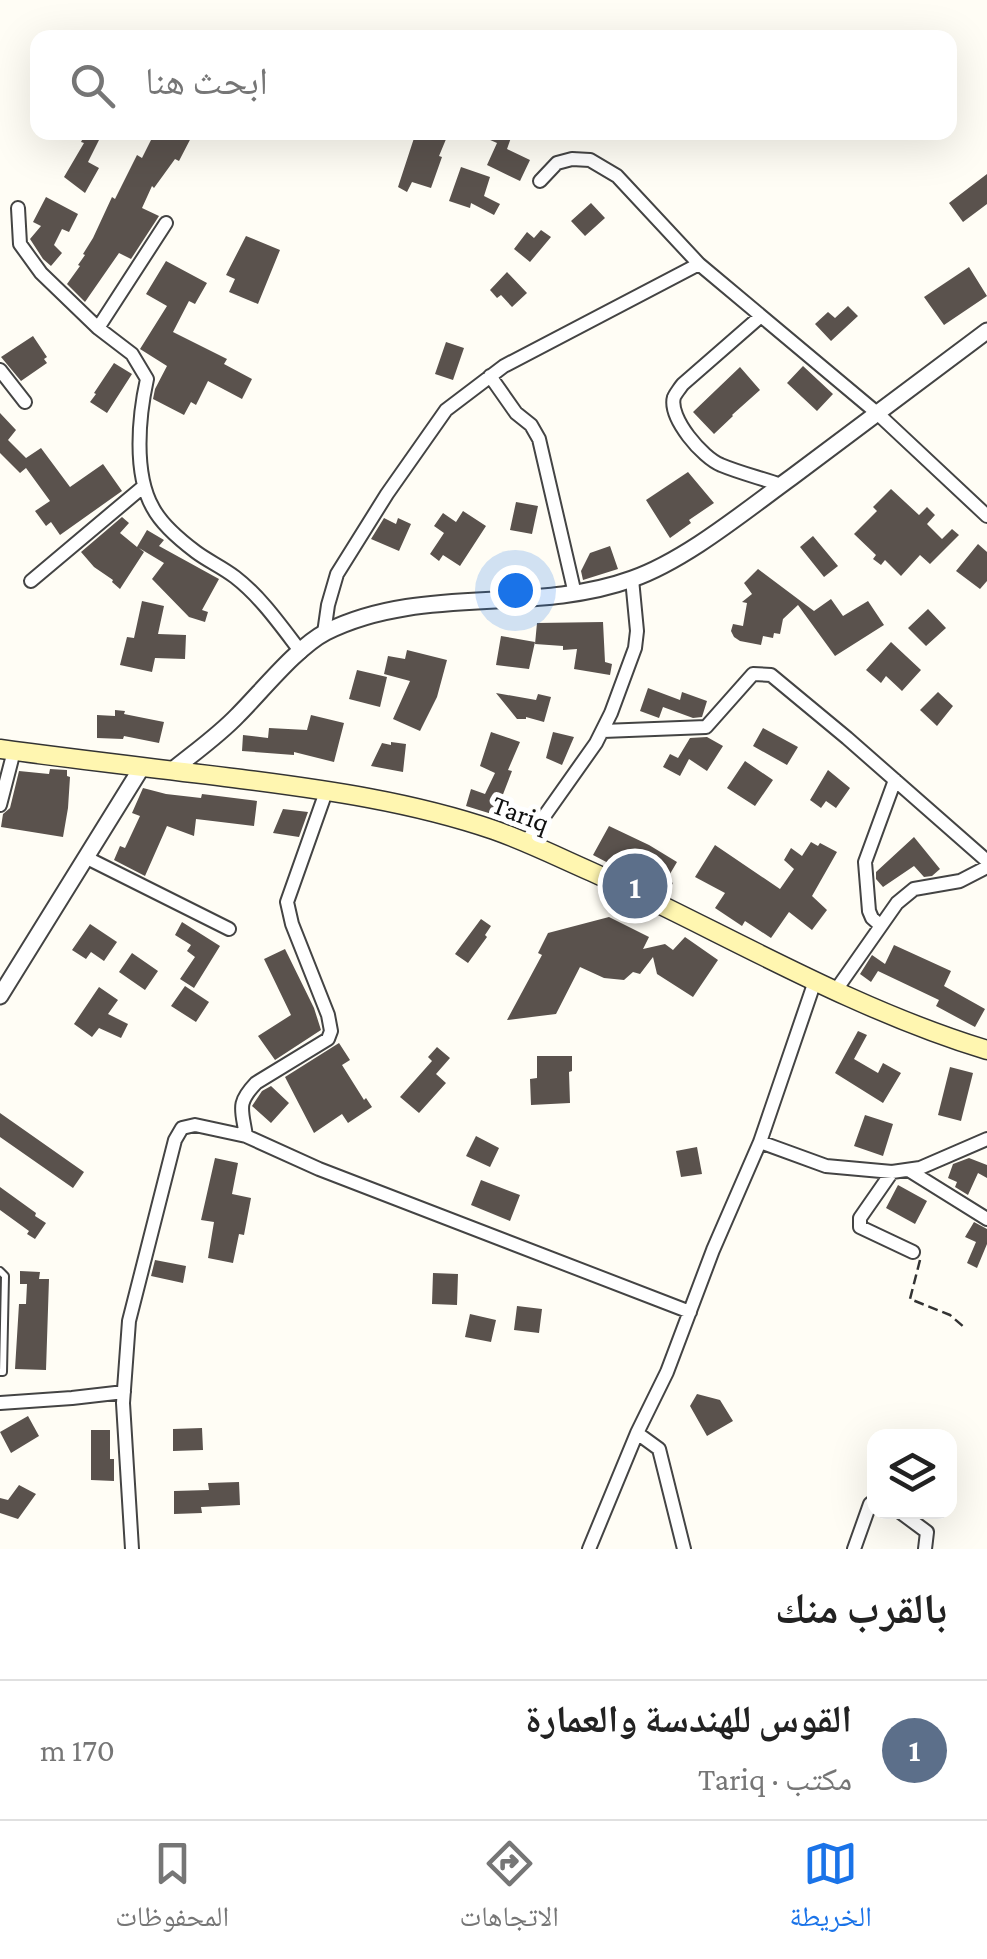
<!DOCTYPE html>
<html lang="ar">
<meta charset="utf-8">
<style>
body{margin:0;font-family:"Crimson Pro","Noto Naskh Arabic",serif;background:#f6f6f6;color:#222;direction:rtl}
.controls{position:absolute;right:30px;bottom:30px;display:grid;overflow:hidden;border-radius:20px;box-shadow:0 10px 40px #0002}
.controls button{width:90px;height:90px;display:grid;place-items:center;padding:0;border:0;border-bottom:2px solid #e0e0e0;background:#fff;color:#222;font:50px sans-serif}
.you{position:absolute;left:515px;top:590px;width:35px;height:35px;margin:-25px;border:8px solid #fff;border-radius:50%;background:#1a73e8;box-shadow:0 0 0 15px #1a73e833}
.badge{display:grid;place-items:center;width:65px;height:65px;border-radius:50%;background:#1a73e8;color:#fff;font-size:32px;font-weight:700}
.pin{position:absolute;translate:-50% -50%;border:5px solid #fff;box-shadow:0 2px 10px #0006}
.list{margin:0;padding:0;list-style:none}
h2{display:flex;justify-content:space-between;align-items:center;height:130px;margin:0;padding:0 40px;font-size:42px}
h2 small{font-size:32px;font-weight:400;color:#767676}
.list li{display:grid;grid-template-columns:65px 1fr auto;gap:30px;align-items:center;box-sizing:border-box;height:140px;padding:0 40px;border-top:2px solid #e0e0e0}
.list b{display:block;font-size:38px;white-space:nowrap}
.list p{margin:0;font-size:32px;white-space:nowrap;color:#767676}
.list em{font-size:32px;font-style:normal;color:#767676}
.icon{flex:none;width:55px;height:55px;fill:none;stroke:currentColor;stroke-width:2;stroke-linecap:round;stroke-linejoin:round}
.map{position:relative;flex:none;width:987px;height:1549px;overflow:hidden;direction:ltr}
.search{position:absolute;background:#fff;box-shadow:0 10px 40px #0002;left:30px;right:30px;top:30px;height:110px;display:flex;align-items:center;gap:25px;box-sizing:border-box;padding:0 35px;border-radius:20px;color:#767676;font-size:38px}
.sheet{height:270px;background:#fff}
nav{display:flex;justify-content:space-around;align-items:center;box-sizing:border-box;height:140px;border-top:2px solid #e0e0e0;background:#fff;font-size:28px;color:#767676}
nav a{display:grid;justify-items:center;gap:5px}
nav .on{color:#1a73e8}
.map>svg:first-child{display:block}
.building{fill:#5a524d}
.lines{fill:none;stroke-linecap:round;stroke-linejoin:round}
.service-casing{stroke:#444;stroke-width:10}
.minor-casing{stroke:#444;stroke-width:16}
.tertiary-casing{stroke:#444;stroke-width:19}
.secondary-casing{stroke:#333;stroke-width:21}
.path{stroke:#333;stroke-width:2.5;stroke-dasharray:10 5;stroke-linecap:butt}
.service{stroke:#fff;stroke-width:6}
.minor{stroke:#fff;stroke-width:12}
.tertiary{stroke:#fff;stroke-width:15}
.secondary{stroke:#fff6b0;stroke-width:18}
.labels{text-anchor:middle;stroke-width:10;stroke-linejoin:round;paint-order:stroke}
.street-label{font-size:28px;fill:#111;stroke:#fff}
</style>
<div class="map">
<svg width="987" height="1549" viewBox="0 0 987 1549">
<rect width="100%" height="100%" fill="#fffdf5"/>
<path class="building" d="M86 132H103L88 162 99 168 85 193 64 177 84 143 81 142Z
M155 132H194L179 161 175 159 154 188 152 186 142 208 159 216 131 259 119 253 85 302 67 284 80 266 78 265 85 255 83 254 93 238 112 197 115 199 137 155 142 158Z
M416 132H449L439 156 442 157 431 188 412 182 407 192 398 187Z
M472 132H513L507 149 530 160 520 181 487 165 497 143Z
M461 167 490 177 484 196 500 204 494 215 471 203 470 208 449 201Z
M987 174V204L963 222 949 203Z
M46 197 78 214 69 232 62 229 54 245 62 253 51 266 43 259 30 239 41 226 33 222Z
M591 203 605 218 585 236 571 221Z
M541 230 551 237 530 262 514 249 527 232 534 238Z
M246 236 280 250 258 304 229 292 235 279 226 275Z
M166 261 207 283 195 304 189 301 173 332 227 359 224 364 252 379 242 399 208 381 196 405 191 402 184 415 153 399 155 389 167 366 140 349 167 306 146 294Z
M969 267 987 296 944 325 924 297Z
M507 272 527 293 512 307 501 295 497 298 490 290Z
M848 306 858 316 831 341 815 324 828 312 835 318Z
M33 336 47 357 44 359 47 363 21 381 1 357Z
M446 342 464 348 453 380 435 374Z
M114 363 132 374 107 413 90 402 96 394 94 393Z
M803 366 833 394 817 411 787 383Z
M740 367 760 390 732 415 733 416 714 434 693 412Z
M0 413 16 430 8 440 26 458 41 448 70 487 103 464 122 491 60 535 51 522 46 526 35 511 50 501 26 468 20 473 0 453Z
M688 472 714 503 689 520 691 523 670 538 646 500Z
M891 489 919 515 927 507 935 515 927 524 942 539 952 529 959 535 930 564 920 555 901 576 885 560 881 565 873 559 876 555 854 534 877 511 873 507Z
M516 502 538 506 532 534 510 530Z
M463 511 486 526 460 566 443 555 439 561 430 554 444 533 434 526 443 513 456 522Z
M122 517 129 523 120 533 137 547 147 530 164 540 159 546 219 579 202 610 208 612 205 622 189 617 152 579 164 563 139 548 144 552 120 589 112 582 113 580 94 567 81 552Z
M384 518 396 524 398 518 411 524 399 551 371 539Z
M813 536 838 566 824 577 800 547Z
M978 544 987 552V581L980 589 956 571Z
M610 546 618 569 583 580 581 571 590 553Z
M758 569 814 611 831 599 843 616 868 601 884 625 835 656 798 605 783 619 780 634 774 633 773 638 763 636 761 645 740 641 734 637 731 631 733 624 743 626 747 603 742 602 752 594 744 583Z
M142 601 164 606 158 634 186 635 185 659 155 658 152 672 120 665 127 637 134 638Z
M928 609 946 628 926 646 908 628Z
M603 622 605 662 612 664 610 675 574 669 577 649 563 650V646L535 644 537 623Z
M501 636 535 642 529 669 496 665Z
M891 642 921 670 902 691 886 676 881 683 866 670Z
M407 650 447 660 437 697 420 731 393 719 410 681 384 674 388 656 405 659Z
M357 670 387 677 380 707 349 699Z
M648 688 680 700 682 692 707 701 702 717 693 718 663 707 659 718 640 711Z
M938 692 953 706 937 726 920 710Z
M496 693 536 700 538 694 551 697 544 722 526 717V719H517Z
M115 710 125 711 124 714 164 722 159 743 124 736 123 739 97 738V715L115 716Z
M311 715 344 723 334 762 294 752V755L242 751 243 735 268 738 269 728 307 730Z
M763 728 798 747 787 765 753 746Z
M491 732 520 742 508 770 512 771 495 815 466 806 471 789 485 794 495 773 480 766Z
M553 732 574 737 562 765 546 758Z
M707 737 723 746 707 771 689 759 680 776 663 767 670 754 678 758 690 738Z
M391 742 406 744 403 772 371 766 382 743 391 745Z
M745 761 773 780 755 806 727 788Z
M50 769 67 770V776L70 777 68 808 63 837 1 827 3 814 10 808 19 771 49 774Z
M828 770 850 788 836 808 826 801 821 808 810 800Z
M143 788 166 794 201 798 202 794 257 801 254 826 196 819 194 836 167 826 145 876 114 860 120 846 125 848 140 816 132 813Z
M283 809 308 812 299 837 273 833Z
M609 826 649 845 677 862 667 879 673 883 667 894 593 855Z
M914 837 940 869 932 876 924 877 914 866 883 887 876 879V872Z
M811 842 818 846 820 843 837 852 812 896 827 910 812 930 789 912 771 938 745 921 742 926 715 908 725 893 695 877 715 845 780 889 794 869 784 860 791 848 802 856Z
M609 917 649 937 643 949 665 944 673 950 685 937 718 960 693 997 657 974 653 957 640 974 633 972 624 980 604 978 580 967 556 1014 507 1020 542 955 538 953 548 933Z
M481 919 491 926 485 935 487 937 468 963 455 954Z
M182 922 220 946 194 988 180 979 195 957 187 951 191 945 175 935Z
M90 924 117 942 104 961 91 952 86 959 72 950Z
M894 945 951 971 944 986 985 1009 975 1027 936 1006 939 1000 878 971 871 982 860 974 872 955 885 964Z
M285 949 314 1008 321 1030 275 1060 258 1036 291 1015 264 959Z
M132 953 158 971 145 990 119 972Z
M185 986 209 1002 196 1022 171 1006Z
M99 987 118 1000 108 1014 128 1024 121 1038 99 1028 92 1037 74 1024Z
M858 1031 867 1035 854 1059 878 1073 883 1063 901 1073 883 1103 835 1073Z
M339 1043 350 1060 342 1065 364 1100 366 1098 372 1107 348 1123 342 1114 314 1133 285 1077Z
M437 1047 450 1058 436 1074 446 1083 419 1113 400 1097 432 1061 428 1057Z
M537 1056H572V1071L569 1072 570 1103 531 1105 530 1079 537 1078Z
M950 1067 973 1073 961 1121 938 1115Z
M271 1086 289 1103 271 1123 252 1106 262 1091Z
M0 1113 84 1172 73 1188 0 1137Z
M865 1115 893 1124 883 1156 854 1146Z
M476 1136 499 1148 490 1167 466 1156Z
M697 1147 702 1174 681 1177 676 1151Z
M215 1158 238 1163 232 1194 251 1198 244 1235 239 1234 233 1263 208 1258 214 1222 201 1220Z
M969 1158 987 1165V1178L978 1173 968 1195 955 1187 957 1182 948 1178 953 1164Z
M481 1180 520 1195 510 1221 471 1205Z
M898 1185 927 1201 915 1224 886 1208Z
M0 1187 36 1213 35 1216 46 1223 35 1239 27 1234 29 1231 0 1210Z
M974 1222 987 1229V1244L977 1268 967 1263 976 1242 965 1237Z
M155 1260 186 1266 183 1283 151 1276Z
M20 1271 40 1272 39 1279H49L46 1370 15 1369 19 1304H26L27 1284H20Z
M433 1273 458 1274 457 1305 432 1304Z
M517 1306 542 1309 539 1333 514 1330Z
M470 1314 496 1320 491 1342 465 1337Z
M697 1394 720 1400 733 1421 707 1436 690 1406Z
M28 1416 39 1436 11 1453 0 1432Z
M202 1428 203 1450 173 1451V1429Z
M91 1430H110V1459H114V1481L91 1480Z
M239 1482 240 1505 201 1507 202 1513 174 1514V1491L209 1490 208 1483Z
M19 1485 36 1494 18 1519 0 1513V1498L8 1500Z"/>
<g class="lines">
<defs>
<path id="service" d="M0 1271 5 1276 3 1372H0"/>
<path id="minor" d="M540 181 557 163 572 159 590 160 617 176 699 264 877 413 987 516
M18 208 20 244 41 273 98 328 132 354 147 379C139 415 133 473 153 508 162 525 180 540 196 552 208 561 222 567 235 577 261 597 281 626 301 652
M761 316 683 384C682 385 674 396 674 397 668 418 703 458 721 465 740 473 761 478 781 485
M98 328 166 223
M0 370 25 402
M490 376 516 413 531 425 539 439 575 594
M31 581 144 486
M324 633 328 605 337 574 387 494 446 410 504 366 699 264
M603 731 706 727 753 674 771 675 847 738 987 861
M327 789 287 902 292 924 328 1015 331 1031 328 1039 256 1083C236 1104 242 1109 246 1136L319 1169 690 1312
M0 805 14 751
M526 842 596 743 611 713 635 648 637 631 632 579
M87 858 229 929
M880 925 872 918 869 911 865 862 895 780
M836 990 897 903 914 889 960 881 987 867
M760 1142 826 1166 892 1172 920 1168 987 1139
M910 1171 987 1219
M892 1172 860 1218V1227L913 1252
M0 1403 72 1398 124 1392
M637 1433 659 1449 684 1549
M900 1512 927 1532 925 1549
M132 1549 123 1403 129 1321 175 1140 182 1128 195 1125 246 1136
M589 1549 637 1433 667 1372 713 1250 760 1142 815 981
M854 1549 870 1504 874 1501"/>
<path id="tertiary" d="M174 769C195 752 219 735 238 715 262 691 297 647 326 632 422 584 533 615 632 579 686 560 745 511 792 477 857 428 922 379 987 331
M0 996 142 767"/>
<path id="secondary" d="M0 749C80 760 161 769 241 779 327 790 412 802 494 830 528 842 560 858 592 872 723 932 849 1008 987 1050"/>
</defs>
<use href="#service" class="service-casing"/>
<use href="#minor" class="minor-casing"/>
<use href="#tertiary" class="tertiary-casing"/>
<use href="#secondary" class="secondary-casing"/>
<path class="path" d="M920 1260 910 1299 950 1315 965 1328"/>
<use href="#service" class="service"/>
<use href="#minor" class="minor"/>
<use href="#tertiary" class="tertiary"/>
<use href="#secondary" class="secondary"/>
</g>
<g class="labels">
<g class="street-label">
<text transform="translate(521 813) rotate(21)" y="10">Tariq</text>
</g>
</g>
</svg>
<div class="controls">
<button><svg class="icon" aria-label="layers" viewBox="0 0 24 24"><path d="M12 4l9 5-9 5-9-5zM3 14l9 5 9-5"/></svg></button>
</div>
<div class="you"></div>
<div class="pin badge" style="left:635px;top:886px;background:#5c6f8a">1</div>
<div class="search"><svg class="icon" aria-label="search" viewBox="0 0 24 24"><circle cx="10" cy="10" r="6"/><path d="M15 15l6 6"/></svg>ابحث هنا</div>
</div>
<section class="sheet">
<h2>بالقرب منك<small></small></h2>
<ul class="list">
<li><span class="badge" style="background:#5c6f8a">1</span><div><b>القوس للهندسة والعمارة</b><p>مكتب · Tariq</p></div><em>170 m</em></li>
</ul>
</section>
<nav>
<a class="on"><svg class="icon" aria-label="map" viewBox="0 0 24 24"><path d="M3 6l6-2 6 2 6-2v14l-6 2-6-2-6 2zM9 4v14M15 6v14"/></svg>الخريطة</a>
<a><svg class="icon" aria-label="directions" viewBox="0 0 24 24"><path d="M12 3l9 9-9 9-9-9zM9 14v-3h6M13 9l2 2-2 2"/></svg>الاتجاهات</a>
<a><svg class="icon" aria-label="saved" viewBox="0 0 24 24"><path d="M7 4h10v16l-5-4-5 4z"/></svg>المحفوظات</a>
</nav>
